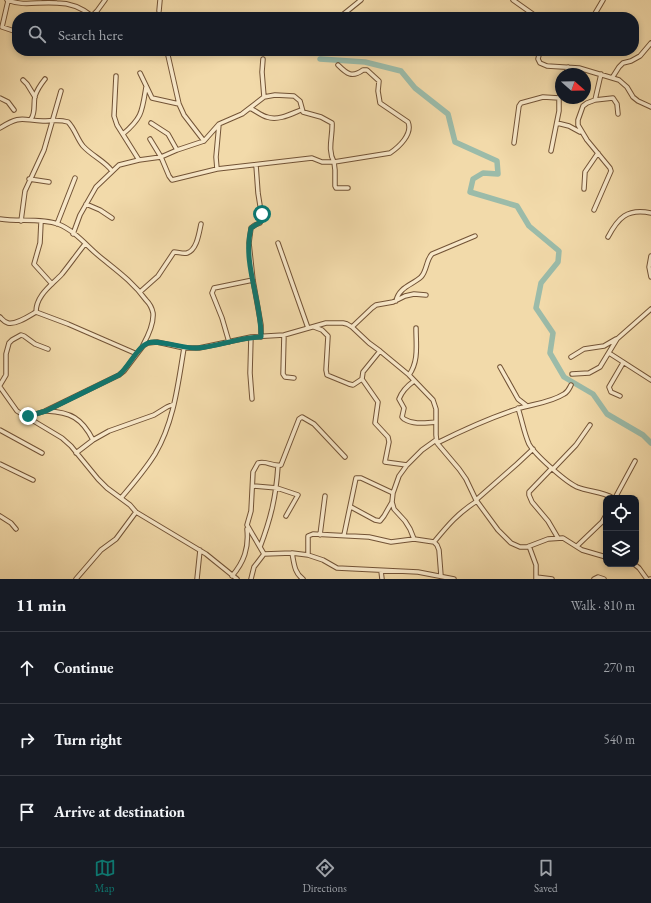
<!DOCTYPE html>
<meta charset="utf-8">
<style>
body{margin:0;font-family:"EB Garamond",serif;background:#242831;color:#f1f3f6}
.controls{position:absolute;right:12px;bottom:12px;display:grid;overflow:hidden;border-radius:8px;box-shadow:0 2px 6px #0003}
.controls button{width:36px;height:36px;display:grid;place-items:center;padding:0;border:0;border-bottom:1px solid #363941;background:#171b24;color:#f1f3f6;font:20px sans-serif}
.compass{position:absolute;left:555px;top:68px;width:36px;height:36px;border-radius:50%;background:#171b24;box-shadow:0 2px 6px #0003;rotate:110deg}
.stop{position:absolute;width:12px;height:12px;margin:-9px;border:3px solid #0f766e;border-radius:50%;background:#fff}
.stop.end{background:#0f766e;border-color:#fff;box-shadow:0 1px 4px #0008}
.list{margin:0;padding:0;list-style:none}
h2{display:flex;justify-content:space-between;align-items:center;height:52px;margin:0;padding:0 16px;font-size:17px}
h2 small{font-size:13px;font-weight:400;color:#9ea1a6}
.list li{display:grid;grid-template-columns:26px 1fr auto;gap:12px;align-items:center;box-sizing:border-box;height:72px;padding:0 16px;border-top:1px solid #363941}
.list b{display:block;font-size:15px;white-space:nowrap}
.list em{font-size:13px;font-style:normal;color:#9ea1a6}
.icon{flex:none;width:22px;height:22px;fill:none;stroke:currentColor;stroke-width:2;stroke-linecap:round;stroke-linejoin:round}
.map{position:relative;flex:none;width:651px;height:579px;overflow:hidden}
.search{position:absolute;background:#171b24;box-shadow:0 2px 6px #0003;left:12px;right:12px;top:12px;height:44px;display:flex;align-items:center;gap:10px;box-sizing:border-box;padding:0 14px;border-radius:16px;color:#9ea1a6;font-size:15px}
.sheet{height:268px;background:#171b24}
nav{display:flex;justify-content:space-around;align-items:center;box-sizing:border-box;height:56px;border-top:1px solid #363941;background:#171b24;font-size:11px;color:#9ea1a6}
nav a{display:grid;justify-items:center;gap:2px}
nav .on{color:#0f766e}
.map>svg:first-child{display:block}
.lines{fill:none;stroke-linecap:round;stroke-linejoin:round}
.river{stroke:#9bbba9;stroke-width:5.5}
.minor-casing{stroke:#725336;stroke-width:5.5}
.minor{stroke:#f7e7c8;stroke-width:3.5}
.route{stroke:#0f766e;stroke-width:5}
</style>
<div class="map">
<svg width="651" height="579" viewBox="0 0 651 579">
<rect width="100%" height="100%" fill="#f2daaa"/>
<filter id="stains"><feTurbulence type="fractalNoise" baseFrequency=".005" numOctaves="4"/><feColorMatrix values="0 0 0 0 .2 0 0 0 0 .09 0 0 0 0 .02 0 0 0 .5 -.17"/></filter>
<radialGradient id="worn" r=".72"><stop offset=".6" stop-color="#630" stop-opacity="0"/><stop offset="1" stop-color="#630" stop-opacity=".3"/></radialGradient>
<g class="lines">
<path class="river" d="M320 59 365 62 401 71 415 88 448 114 455 142 497 161 498 174 483 173 473 179 470 192 517 206 529 226 559 251 558 262 541 283 536 308 553 333 550 353 564 377 593 394 607 414 643 435 651 443"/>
<defs>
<path id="minor" d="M7 0C26 7 38 1 57 3 69 3 82 8 92 16L97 11 105 0
M513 0 537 17
M8 1 2 27 17 32
M159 11 160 0
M340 17 361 0
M593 17 603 0
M167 51 179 104 184 115 204 141
M326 51 327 52
M540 51 538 59 540 63 547 66 579 68 619 80 627 87 633 97 638 101 651 107
M263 59 262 72 264 97
M140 73 152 98 179 104
M566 74 568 67
M116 76 114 116 117 125 139 160
M612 78 619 67 623 63 631 61 640 56 651 43
M23 80 27 84 35 97
M0 98 8 102 14 110
M595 100 613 98 617 104 618 114
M250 108C256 111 262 116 267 117 278 121 291 114 301 110
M31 119C36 112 33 104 35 96 37 90 41 84 45 79
M151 123 168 134 177 150
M557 123 569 126 580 132
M0 128C21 115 21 120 43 121 51 121 59 119 68 122 75 129 77 139 83 146 92 156 105 161 112 171
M123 134C142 118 142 112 146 87
M150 139 161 157 169 176 172 180 217 169 312 158 322 162H334L335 170V186L336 188H348
M514 143 519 106 521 103 543 97 559 98
M551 151 559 111V98L561 90
M256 165 258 193 262 218 260 223 255 225 251 228 249 243 253 280 261 325V337
M217 169 216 157 219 124
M29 179 49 182
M584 189 585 172 598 153
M86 204 100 210 112 218
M594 210 611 171 610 168 587 140 578 125V120L583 106 587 103 595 100 601 74
M0 219C18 222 41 218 58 224 74 230 86 245 99 256 116 270 132 281 146 300 149 303 152 308 153 313 154 324 148 336 143 345
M21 221 25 191 44 150 61 91
M41 222 40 243 34 264 52 284
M57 224 75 178
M73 234 80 215 96 187 119 165 139 160 161 157 177 150 204 141 219 124 242 114 264 97 275 95 294 96 300 101 303 112 321 117 332 123C333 136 327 149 334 162L390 153C399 147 413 134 408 122L380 103 378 91 379 81 367 70H363C352 78 347 74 338 65
M608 237C618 218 627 208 651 213
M278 243 308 328
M85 244C77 254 70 264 62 274 52 285 36 295 36 312L68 324 137 354
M651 256 649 267 651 277
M140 292 158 276 174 252C178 252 183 254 187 253 197 250 199 233 201 224
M396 301C399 287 412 285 421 277 427 271 426 260 432 254L475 236
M0 317C2 319 4 322 8 323 16 325 29 316 36 312
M314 327 322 330 328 336 326 370 327 375 349 384 353 385 362 379
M352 327 372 308 376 305 393 302 405 296 414 294 426 295
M284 335 283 374 285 377 294 378
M251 337 250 373 252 399
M229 342 222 318 212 293 214 288 253 280
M380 351 363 372 362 379 378 402 375 423 388 437 389 442 385 462 407 465
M609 353 651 380
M571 357 584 349 604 346 616 339
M500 367 518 399 527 406
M572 374 589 373 600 367 617 339 651 309
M409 375C419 361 416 345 416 328
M414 381C407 386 402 391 399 399L404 408 402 417 404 419C414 425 424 423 436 422
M0 385 6 375V354L9 343 12 340 21 335 24 336 35 344 48 349
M0 387 17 411 62 438 71 446 98 479 107 488 130 505 136 512 206 554 237 579
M620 396 611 392 609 387 623 363
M518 408C522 420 524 433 529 444 535 455 566 482 577 487 589 492 602 491 613 498
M47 411C70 412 82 418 93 440
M23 415H33L45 411 119 375 124 371 143 346 148 343 157 342 184 348H199L251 337 284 335 326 323H343L347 324 352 327 369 343 380 351 409 375 433 400 436 409V435L437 443 459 469 466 479 476 500 498 530 511 543 520 547H527L548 539 563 538 582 550 606 557
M0 430 42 453
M437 443C463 430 489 418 517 409 532 404 550 403 564 394 568 392 569 389 571 385
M76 453 93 440 109 431 154 415 167 407 174 404
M0 464 33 480
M552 468 529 492V495L532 502 548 521 558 538
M553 469 576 445 590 425
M253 486 277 488 298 495 286 516
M121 498C133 484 145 470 155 454 174 422 178 384 184 348
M615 498 635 461
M476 500 517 464 533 449
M351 507 375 520 380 521 384 516 392 502
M0 516 11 523 16 529
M320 535 325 496
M344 535 356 478H361L393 493
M414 539 410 529 405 521 394 509 392 502 393 493 399 476 407 465 422 450 436 440
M434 542C448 525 458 513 477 501
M529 546 536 565V579
M577 546 602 522 606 515
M260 547C271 518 276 497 278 466
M292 553C294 562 294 573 303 579
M264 554 247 525 251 511 253 472 258 463C266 460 273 467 281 465L299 419 302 417 314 424 345 457
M308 555V536L313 534 369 537 391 542 414 539 434 542 437 545 439 550 441 576
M634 564 639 568 647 579
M381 571 382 579
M232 576C244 562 249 548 247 529
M536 577 552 579
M76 579 101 550 116 539 136 512
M197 579 200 550
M251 579 254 567 264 554 292 553 308 555 323 560 337 568 418 572 454 579
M594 579 598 577 604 579
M650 579H651"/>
</defs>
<use href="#minor" class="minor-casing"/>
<use href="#minor" class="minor"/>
</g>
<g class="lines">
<path class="route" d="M28 416 46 411 119 375C129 367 137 347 148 343 158 339 184 349 197 348 218 347 239 337 261 337 262 302 242 263 251 228L262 221V214"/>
</g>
<rect width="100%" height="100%" filter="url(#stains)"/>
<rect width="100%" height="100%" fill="url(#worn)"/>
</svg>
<div class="controls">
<button><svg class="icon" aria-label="locate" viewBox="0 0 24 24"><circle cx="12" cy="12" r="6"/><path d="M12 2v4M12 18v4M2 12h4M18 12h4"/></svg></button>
<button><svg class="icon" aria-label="layers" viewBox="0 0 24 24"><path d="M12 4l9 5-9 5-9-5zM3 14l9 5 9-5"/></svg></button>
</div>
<svg class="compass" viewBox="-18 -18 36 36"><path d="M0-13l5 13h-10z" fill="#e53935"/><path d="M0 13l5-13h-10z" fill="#9ea1a6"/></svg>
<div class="stop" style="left:262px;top:214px"></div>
<div class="stop end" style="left:28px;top:416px"></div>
<div class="search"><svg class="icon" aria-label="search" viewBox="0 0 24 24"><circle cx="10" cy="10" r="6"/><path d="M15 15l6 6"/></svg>Search here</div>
</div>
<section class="sheet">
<h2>11 min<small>Walk · 810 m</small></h2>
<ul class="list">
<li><svg class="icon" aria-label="ahead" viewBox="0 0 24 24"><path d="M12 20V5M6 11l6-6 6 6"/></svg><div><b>Continue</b></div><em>270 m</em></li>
<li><svg class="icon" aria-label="right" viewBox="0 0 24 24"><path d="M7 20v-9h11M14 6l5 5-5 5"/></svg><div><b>Turn right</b></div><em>540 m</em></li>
<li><svg class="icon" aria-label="arrive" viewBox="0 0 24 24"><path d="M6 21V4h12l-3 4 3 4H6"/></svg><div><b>Arrive at destination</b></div></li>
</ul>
</section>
<nav>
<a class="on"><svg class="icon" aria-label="map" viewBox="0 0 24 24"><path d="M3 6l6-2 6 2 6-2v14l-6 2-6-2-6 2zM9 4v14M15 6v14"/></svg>Map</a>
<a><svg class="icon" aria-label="directions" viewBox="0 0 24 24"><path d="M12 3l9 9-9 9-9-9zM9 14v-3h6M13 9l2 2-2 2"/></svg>Directions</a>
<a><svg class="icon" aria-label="saved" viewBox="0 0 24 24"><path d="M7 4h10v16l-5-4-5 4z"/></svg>Saved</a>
</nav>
